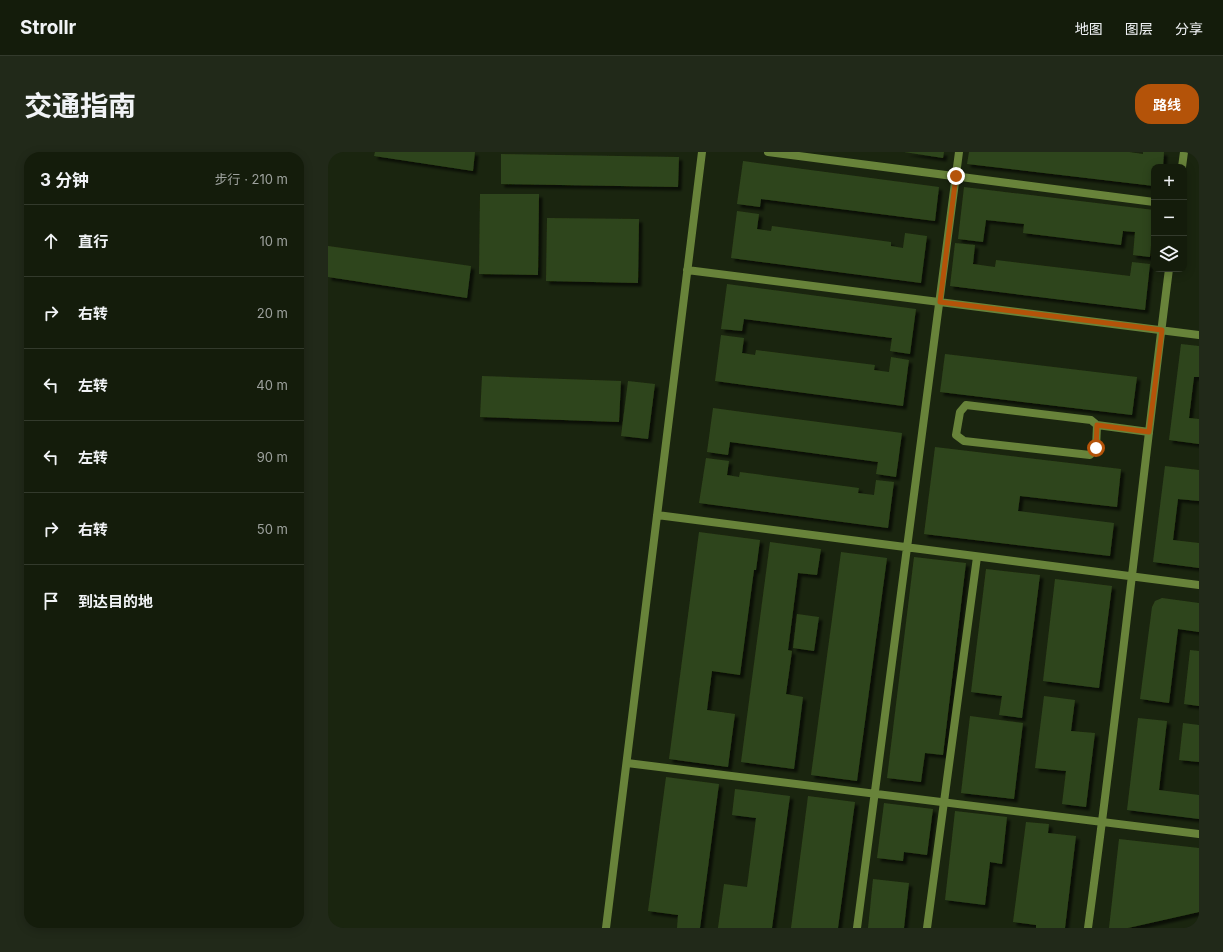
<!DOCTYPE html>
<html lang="zh">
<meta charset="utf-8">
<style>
body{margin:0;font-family:Inter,"Noto Sans SC",sans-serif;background:#212919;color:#f1f3f6}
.controls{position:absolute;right:12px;top:12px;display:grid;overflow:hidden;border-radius:8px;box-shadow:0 2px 10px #0003}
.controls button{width:36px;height:36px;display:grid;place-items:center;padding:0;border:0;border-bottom:1px solid #333a2c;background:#141c0b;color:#f1f3f6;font:20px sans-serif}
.stop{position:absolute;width:12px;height:12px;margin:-9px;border:3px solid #b45309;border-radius:50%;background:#fff}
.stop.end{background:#b45309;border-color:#fff;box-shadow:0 1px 4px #0008}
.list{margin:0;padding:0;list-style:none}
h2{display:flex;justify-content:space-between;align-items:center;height:52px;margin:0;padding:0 16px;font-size:17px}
h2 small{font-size:13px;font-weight:400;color:#9da19d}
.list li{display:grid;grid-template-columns:26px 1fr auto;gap:12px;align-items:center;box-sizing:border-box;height:72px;padding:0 16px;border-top:1px solid #333a2c}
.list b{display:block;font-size:15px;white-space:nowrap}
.list em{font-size:13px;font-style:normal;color:#9da19d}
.icon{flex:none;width:22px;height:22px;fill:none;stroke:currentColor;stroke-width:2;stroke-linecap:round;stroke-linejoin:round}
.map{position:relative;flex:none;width:871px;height:776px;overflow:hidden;border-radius:16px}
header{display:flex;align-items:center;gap:24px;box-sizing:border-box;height:56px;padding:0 20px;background:#141c0b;border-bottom:1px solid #333a2c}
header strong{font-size:19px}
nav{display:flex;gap:22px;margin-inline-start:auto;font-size:14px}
.intro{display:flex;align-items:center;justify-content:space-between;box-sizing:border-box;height:96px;padding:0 24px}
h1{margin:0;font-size:28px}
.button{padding:10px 18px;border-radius:16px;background:#b45309;color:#fff;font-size:14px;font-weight:700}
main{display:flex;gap:24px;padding:0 24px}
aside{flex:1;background:#141c0b;border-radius:16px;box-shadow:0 2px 10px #0003}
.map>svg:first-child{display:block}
.building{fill:#2f451b;filter:url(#shadow)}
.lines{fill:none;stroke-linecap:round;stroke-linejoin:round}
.service{stroke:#68833a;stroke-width:8}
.minor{stroke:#68833a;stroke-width:8}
.route{stroke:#b45309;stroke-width:5}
</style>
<header>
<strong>Strollr</strong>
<nav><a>地图</a><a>图层</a><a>分享</a></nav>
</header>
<div class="intro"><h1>交通指南</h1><a class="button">路线</a></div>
<main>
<aside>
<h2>3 分钟<small>步行 · 210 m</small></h2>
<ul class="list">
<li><svg class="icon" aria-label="ahead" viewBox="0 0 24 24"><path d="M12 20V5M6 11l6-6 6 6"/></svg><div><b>直行</b></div><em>10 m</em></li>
<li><svg class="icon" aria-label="right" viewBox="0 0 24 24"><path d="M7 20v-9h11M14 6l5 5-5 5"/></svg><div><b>右转</b></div><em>20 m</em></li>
<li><svg class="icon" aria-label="left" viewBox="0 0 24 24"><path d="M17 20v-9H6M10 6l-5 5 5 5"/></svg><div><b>左转</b></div><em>40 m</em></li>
<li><svg class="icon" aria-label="left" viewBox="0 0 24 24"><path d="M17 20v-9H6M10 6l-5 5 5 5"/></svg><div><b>左转</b></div><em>90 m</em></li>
<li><svg class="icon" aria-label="right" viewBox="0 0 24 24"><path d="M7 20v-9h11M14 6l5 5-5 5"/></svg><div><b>右转</b></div><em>50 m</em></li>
<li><svg class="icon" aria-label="arrive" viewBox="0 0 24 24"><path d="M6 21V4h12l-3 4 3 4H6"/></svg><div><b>到达目的地</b></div></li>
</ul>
</aside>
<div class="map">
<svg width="871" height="776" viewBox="0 0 871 776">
<defs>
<filter id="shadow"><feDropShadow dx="3.5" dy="3.5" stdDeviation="1" flood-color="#0009"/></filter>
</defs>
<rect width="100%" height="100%" fill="#1a250f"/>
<path class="building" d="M47 0H147L145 19 46 4Z
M576 0H616L615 6Z
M641 0H801L815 2V0H836L835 15H826V34L639 12Z
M173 2 351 5 350 35 173 32Z
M415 9 611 35 607 69 433 47 432 55 409 52Z
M636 35 826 58 822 105 805 103 807 80 795 79 793 93 695 81 696 72 658 68 655 90 630 87Z
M152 42H211L210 123 151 122Z
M409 59 431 62 429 77 443 79 444 74 563 90V94L575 96 577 81 599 84 593 131 403 106Z
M219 66 311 67 310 131 218 129Z
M627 91 647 93 645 112 667 115 668 108 802 124 804 110 822 112 817 158 622 134Z
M0 94 143 114 139 146 0 125Z
M399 132 588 157 582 202 562 199 564 186 416 167 414 179 393 177Z
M393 183 416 186 414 201 427 203 428 198 547 213 546 218 561 220 563 205 581 208 575 254 387 229Z
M853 192 871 194V225H866L861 266 871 267V292L841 288Z
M617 202 809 225 804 263 612 240Z
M154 224 293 229 291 270 152 265Z
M300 229 327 232 320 287 293 284Z
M385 256 574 281 568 325 548 322 550 310 402 290 400 303 379 300Z
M607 295 793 317 789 355 692 344 690 359 786 371 782 404 596 382Z
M378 306 401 309 399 323 411 325 412 320 531 336 530 341 546 343 548 328 566 330 560 376 371 351Z
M837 314 871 318V349L850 347 845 388 871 391V416L825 410Z
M371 380 432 388 428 418H426L412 523 384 519 379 558 407 562 400 615 341 607Z
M442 390 493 397 489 423 470 421 460 498 464 499 458 542 475 545 466 617 413 610Z
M513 400 559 406 529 629 483 623Z
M586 405 638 411 615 603 597 601 593 630 559 626Z
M658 417 712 423 694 566 671 563 674 544 643 540Z
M727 427 784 434 771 536 715 529Z
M834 446 871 451V480L850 477 841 551 812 547 824 455 827 449Z
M469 462 491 465 486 499 465 496Z
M862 498 871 499V554L856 552Z
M716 544 747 548 743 579 767 581 758 655 734 652 738 619 707 616Z
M642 564 695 571 686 647 633 641Z
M810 566 839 569 831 638 871 643V667L799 658Z
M855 571 871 573V610L851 608Z
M338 625 391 632 372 776H349L350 763 320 759Z
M407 637 462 644 444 776H390L396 732 419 735 428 666 404 663Z
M480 644 527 650 510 776H463Z
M556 651 605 657 599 703 576 700 575 709 549 706Z
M627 659 679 665 674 712 662 710 657 753 617 748Z
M698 670 721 672 720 681 748 684 737 776H708V773L685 770Z
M791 687 871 696V760L800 776H781Z
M545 727 581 731 576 776H540Z"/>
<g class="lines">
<path class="service" d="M440 0 826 50
M769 273 768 296 762 303 636 289 628 283 632 260 638 253 763 268 769 273 821 280
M599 776 649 405"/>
<path class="minor" d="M854 15 856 0
M359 118 871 183
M329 363 871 433
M299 611 871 682
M278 776 374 0
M529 776 631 0
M760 776C790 557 813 337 841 117"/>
</g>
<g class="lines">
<path class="route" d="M628 24 612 150 834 178 821 280 769 273 768 296"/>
</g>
</svg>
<div class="controls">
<button>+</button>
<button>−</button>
<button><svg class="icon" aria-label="layers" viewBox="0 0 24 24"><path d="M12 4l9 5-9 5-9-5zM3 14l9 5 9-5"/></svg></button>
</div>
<div class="stop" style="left:768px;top:296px"></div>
<div class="stop end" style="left:628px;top:24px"></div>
</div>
</main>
